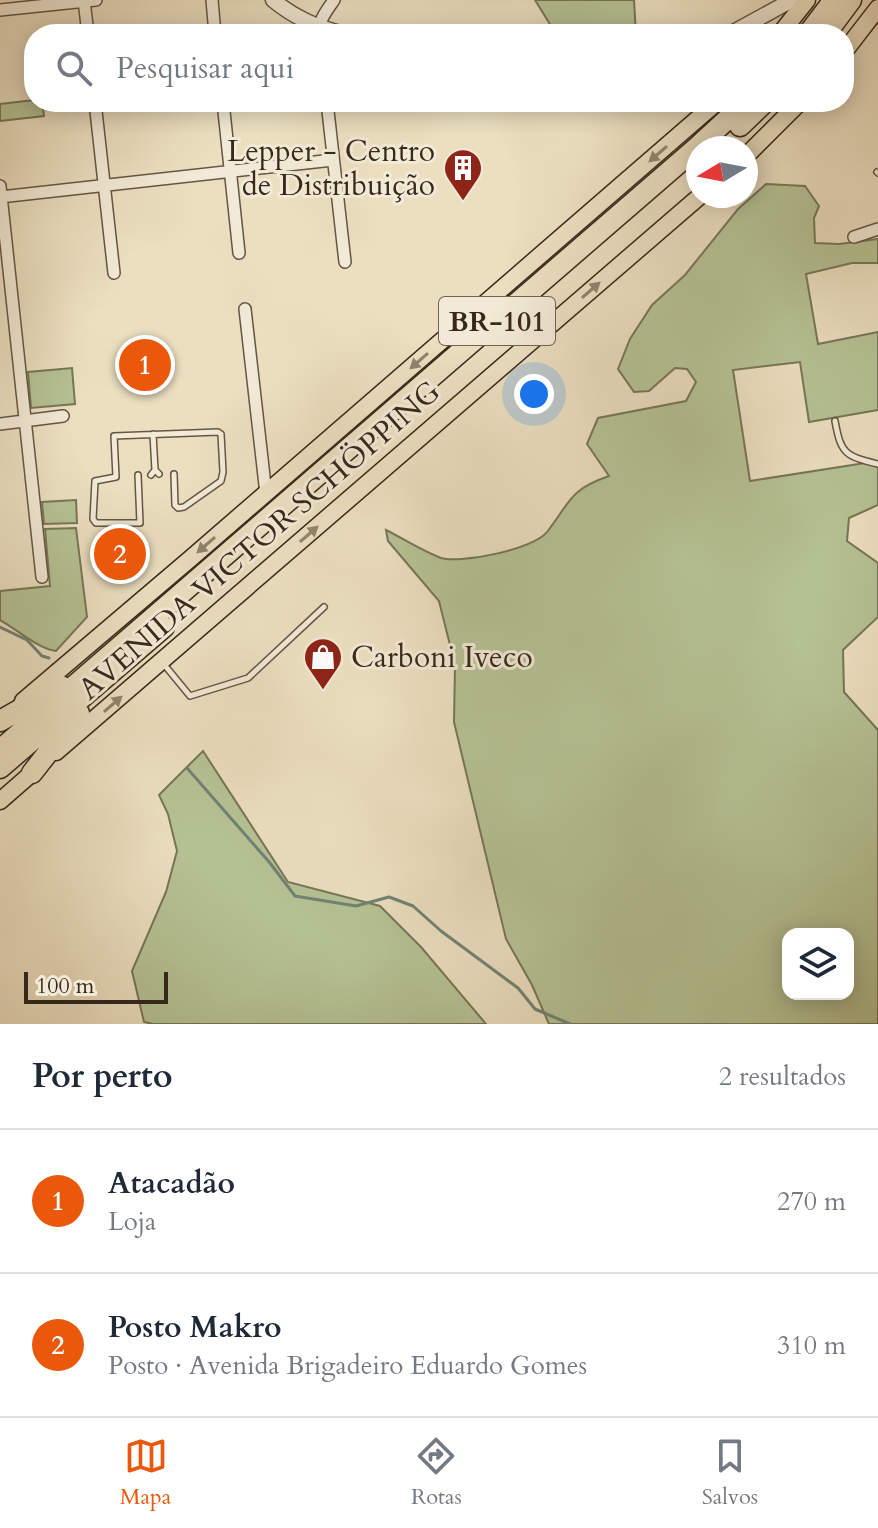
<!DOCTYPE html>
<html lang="pt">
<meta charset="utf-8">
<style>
body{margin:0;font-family:Cardo,serif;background:#f2f2f3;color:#1f2937}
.controls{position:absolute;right:24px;bottom:24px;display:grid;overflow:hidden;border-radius:16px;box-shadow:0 4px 20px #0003}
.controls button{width:72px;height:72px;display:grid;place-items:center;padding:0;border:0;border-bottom:2px solid #e0e1e3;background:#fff;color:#1f2937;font:40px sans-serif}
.compass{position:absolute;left:686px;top:136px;width:72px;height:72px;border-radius:50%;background:#fff;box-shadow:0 4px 20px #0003;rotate:260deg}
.scale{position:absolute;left:24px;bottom:20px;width:144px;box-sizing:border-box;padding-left:8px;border:4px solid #37291a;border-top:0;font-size:22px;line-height:28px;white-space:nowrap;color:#37291a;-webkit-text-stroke:6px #f2ead6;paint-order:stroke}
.you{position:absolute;left:534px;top:394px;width:28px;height:28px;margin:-20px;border:6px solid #fff;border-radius:50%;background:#1a73e8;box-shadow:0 0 0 12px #1a73e833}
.badge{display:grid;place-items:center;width:52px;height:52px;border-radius:50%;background:#ea580c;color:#fff;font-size:26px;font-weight:700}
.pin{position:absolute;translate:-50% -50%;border:4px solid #fff;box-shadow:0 2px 8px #0006}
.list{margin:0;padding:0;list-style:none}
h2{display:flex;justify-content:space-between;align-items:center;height:104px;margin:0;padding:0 32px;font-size:34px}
h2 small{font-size:26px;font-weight:400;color:#747a83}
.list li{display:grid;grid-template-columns:52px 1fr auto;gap:24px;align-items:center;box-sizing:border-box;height:144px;padding:0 32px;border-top:2px solid #e0e1e3}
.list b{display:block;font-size:30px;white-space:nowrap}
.list p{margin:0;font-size:26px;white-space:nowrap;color:#747a83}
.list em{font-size:26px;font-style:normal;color:#747a83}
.icon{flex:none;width:44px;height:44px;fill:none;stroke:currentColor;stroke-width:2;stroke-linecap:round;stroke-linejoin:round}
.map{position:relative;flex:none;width:878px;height:1024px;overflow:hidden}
.search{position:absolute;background:#fff;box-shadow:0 4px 20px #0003;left:24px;right:24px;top:24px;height:88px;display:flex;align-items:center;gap:20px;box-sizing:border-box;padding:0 28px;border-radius:32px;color:#747a83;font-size:30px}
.sheet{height:392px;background:#fff}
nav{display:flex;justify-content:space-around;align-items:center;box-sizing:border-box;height:112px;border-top:2px solid #e0e1e3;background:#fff;font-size:22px;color:#747a83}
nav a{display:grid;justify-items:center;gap:4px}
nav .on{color:#ea580c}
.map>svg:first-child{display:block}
.green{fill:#b5c294;stroke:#767657;stroke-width:2;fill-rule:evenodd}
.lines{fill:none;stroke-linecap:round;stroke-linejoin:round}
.stream{stroke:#718274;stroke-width:3}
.service-casing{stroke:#645644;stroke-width:8}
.minor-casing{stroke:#645644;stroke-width:14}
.tertiary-casing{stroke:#645644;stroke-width:17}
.primary-casing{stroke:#37291a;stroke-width:19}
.motorway-casing{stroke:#37291a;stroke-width:23}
.service{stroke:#f2ead6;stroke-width:5}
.minor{stroke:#f2ead6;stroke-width:11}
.tertiary{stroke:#f2ead6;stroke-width:14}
.primary{stroke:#ebdfc0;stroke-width:16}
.motorway{stroke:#ebdfc0;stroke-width:20}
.oneway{fill:#91846d}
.labels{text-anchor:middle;stroke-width:6;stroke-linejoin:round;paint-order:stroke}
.shield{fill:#f2ead6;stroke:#6f6352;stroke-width:2}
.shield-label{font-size:28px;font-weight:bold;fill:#37291a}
.poi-label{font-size:30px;fill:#37291a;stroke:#f2ead6;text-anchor:end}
.street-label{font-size:30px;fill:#37291a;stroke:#f2ead6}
</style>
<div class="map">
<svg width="878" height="1024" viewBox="0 0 878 1024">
<rect width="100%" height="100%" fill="#ebdfc0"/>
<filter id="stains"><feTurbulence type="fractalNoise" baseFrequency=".0025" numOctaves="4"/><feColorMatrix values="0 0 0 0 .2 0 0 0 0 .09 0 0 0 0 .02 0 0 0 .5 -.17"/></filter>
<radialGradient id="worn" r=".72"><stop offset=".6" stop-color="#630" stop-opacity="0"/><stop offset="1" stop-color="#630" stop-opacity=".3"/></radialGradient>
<path class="green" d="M535 0H634L636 34H556Z
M34 100 42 102 44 116 0 121V104Z
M766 184 805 186 819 206 814 218 815 243 839 244 878 239V263H852L806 274 818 344 878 332V410L809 422 800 362 733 370 750 481 878 461V505L849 518 847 541 878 563V617L843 650 844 692 878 730V1024H549L532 985 506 939 454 722 455 665 439 601 388 541 386 530C404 539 422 551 441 558 461 564 534 549 547 532 571 501 569 490 609 476L587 444 598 418 686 401 696 382 687 369 675 368 649 391 634 392 618 369 630 339 652 305 685 275 738 209ZM788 934H848V994H788Z
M72 368 75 404 31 408 28 372Z
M76 500 77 523 44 524 42 502Z
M76 528 87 617 56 651C37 648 18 630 0 620V591L50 586 45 529Z
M203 751 288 882 380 906 421 947 486 1024H153L144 1022 132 971 166 892 177 851 168 814 159 795Z"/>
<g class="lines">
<path class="stream" d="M0 627 27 640 42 656 49 658
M187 768 270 863 295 896 356 906 389 897 413 906 441 931 518 988 535 1009 570 1024"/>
<defs>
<path id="service" d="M877 172 878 173
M835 421C841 454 845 456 878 464
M153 434 155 470
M138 475 140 523H96L93 519 95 481 116 477 114 436 218 432 221 434 223 472 221 481 184 507 178 508 175 505 174 474
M151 475 155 470 159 474
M162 662 190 696 248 678 324 607"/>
<path id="minor" d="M84 0 88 34
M212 0 215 34
M0 10 96 0
M319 34C318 21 327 10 334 0
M95 102 114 273
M223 102 239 253
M327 102 345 262
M0 186 42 577
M0 197 333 160
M854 237 878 229
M245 309 266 494
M0 424 63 416"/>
<path id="tertiary" d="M273 0C295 18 316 27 344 34
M730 34 792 0"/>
<path id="primary" d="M780 34 807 0
M844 52 878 8
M746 156 800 102
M23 701 190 559 717 102
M56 752 700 196
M0 801 39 767"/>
<path id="motorway" d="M828 31 851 0
M808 34 834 0
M740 126 765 102
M0 721 61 686
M0 750 695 149 746 102
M0 768 164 627
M32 773 79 713"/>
</defs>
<use href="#service" class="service-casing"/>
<use href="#minor" class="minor-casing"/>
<use href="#tertiary" class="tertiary-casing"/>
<use href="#primary" class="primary-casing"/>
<use href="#motorway" class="motorway-casing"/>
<use href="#service" class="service"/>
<use href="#minor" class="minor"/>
<use href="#tertiary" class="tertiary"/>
<use href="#primary" class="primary"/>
<use href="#motorway" class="motorway"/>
</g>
<defs><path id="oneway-solid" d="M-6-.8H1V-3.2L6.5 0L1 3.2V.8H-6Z" transform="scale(2)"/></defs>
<g class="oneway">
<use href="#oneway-solid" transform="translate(658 154) rotate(139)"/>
<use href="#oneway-solid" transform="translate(591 290) rotate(-41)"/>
<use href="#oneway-solid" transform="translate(419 361) rotate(139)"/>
<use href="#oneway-solid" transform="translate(309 534) rotate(-41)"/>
<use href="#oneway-solid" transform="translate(206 545) rotate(139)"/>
<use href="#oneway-solid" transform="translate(113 704) rotate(-41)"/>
</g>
<defs>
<symbol id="building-pin" viewBox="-11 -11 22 30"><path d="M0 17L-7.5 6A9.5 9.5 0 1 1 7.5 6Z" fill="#8f2418" stroke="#f2ead6"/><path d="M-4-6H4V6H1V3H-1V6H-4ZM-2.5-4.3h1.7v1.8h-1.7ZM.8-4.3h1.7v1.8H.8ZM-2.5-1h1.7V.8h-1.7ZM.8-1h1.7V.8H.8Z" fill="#fff"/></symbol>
<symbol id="shop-pin" viewBox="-11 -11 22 30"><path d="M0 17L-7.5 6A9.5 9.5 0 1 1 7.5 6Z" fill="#8f2418" stroke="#f2ead6"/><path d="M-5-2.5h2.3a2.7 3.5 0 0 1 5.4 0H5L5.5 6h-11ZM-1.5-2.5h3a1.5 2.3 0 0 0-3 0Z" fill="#fff"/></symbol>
</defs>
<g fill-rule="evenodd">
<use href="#building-pin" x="441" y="146" width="44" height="60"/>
<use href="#shop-pin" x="301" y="635" width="44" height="60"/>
</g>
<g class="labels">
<rect class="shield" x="439" y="297" width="116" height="48" rx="6"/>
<g class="shield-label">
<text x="497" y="331">BR-101</text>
</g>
<g class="poi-label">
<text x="435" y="161">Lepper - Centro<tspan x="435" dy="34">de Distribuição</tspan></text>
<text x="351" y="667" text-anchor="start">Carboni Iveco</text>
</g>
<g class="street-label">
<text transform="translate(259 540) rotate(-41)" y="10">AVENIDA VICTOR SCHÖPPING</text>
</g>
</g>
<rect width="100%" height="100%" filter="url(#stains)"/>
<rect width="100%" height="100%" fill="url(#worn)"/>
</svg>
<div class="controls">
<button><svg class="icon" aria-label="layers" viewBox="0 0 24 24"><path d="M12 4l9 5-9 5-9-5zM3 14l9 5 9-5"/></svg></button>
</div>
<svg class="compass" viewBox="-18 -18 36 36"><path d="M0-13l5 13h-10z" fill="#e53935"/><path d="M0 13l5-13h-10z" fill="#747a83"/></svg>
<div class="scale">100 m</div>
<div class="you"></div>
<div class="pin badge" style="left:145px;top:365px">1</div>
<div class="pin badge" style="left:120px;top:554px">2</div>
<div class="search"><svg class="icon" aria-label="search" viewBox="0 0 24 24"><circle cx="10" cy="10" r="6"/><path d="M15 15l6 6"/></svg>Pesquisar aqui</div>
</div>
<section class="sheet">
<h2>Por perto<small>2 resultados</small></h2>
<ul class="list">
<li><span class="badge">1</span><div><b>Atacadão</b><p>Loja</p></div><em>270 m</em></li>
<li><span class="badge">2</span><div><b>Posto Makro</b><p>Posto · Avenida Brigadeiro Eduardo Gomes</p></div><em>310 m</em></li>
</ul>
</section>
<nav>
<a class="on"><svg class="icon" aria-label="map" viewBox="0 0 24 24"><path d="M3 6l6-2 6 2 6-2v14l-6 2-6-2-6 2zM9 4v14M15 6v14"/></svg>Mapa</a>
<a><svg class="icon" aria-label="directions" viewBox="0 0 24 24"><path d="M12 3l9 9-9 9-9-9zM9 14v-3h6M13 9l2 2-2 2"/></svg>Rotas</a>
<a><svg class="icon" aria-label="saved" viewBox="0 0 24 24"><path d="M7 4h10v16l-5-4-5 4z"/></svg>Salvos</a>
</nav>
